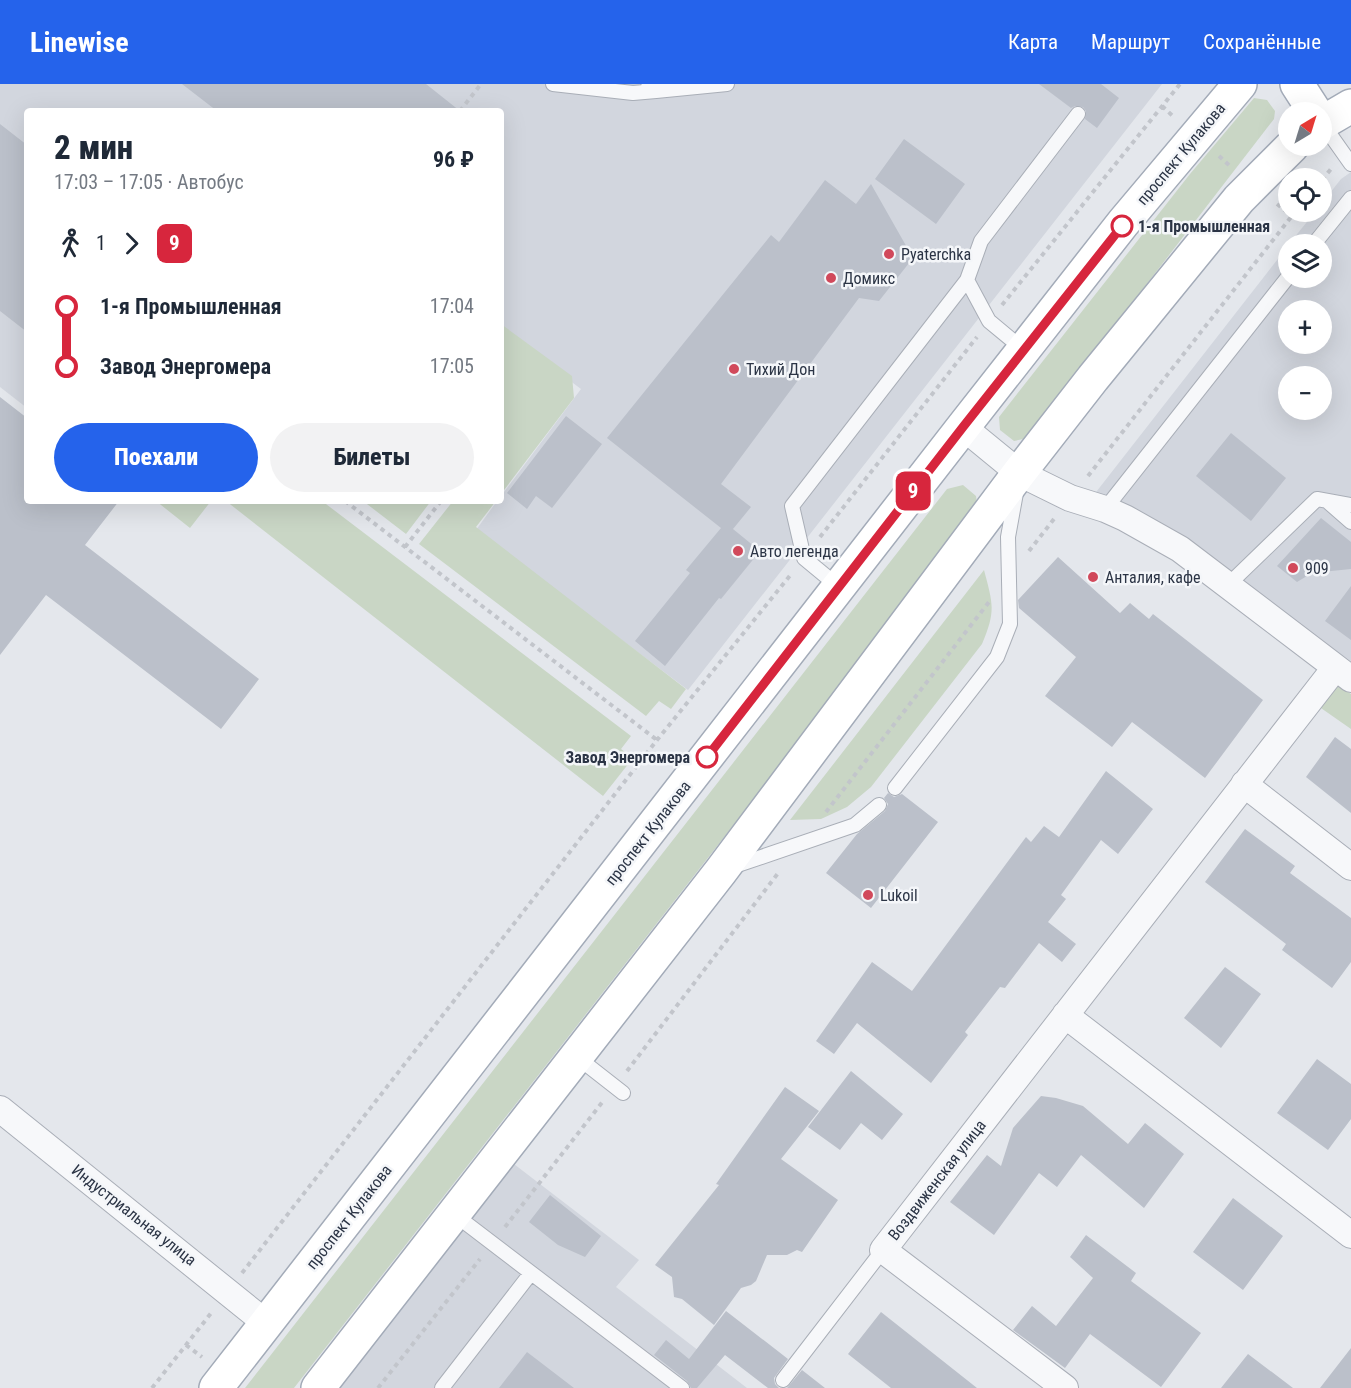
<!DOCTYPE html>
<html lang="ru">
<head>
<meta charset="utf-8">
<style>
  body { margin:0; font-family:"Roboto Condensed",sans-serif; background:#f2f2f3; color:#1f2937; height:100vh; display:flex; flex-direction:column; font-size:22px; white-space:nowrap }
  * { box-sizing:border-box; margin:0 }
  p { font-size:20px; color:#747a83 }
  .icon { flex:none; width:33px; height:33px; fill:none; stroke:currentColor; stroke-width:2; stroke-linecap:round; stroke-linejoin:round }
  .map { position:relative; flex:1; overflow:hidden }
  .sheet { position:absolute; left:24px; top:24px; width:480px; height:396px; display:flex; flex-direction:column; background:#fff; border-radius:6px; box-shadow:0 6px 24px #0002 }
  .sheet>* { flex:none }
  .badge { padding:0 12px; border-radius:9px; font-size:21px; line-height:39px }
  .needle { width:39px; rotate:38deg }
  .fabs { position:absolute; left:1278px; top:18px; display:grid; gap:12px }
  .fabs a { display:grid; place-items:center; width:54px; height:54px; border-radius:50%; background:#fff; box-shadow:0 6px 24px #0002; font-size:30px }
  .map>.badge { position:absolute; translate:-50% -50%; box-shadow:0 0 0 3px #fff }
  .legs { display:flex; align-items:center; gap:9px; height:66px; padding:0 30px; font-size:20px }
  .legs p { margin-inline-start:auto }
  .summary { display:flex; align-items:center; justify-content:space-between; height:102px; padding:0 30px }
  h1 { font-size:33px; font-weight:800; line-height:45px }
  .button { display:flex; gap:12px; margin-top:auto; padding:12px 30px }
  .button a { flex:1; height:69px; border-radius:36px; background:#2563eb; color:#fff; font-size:24px; font-weight:800; line-height:69px; text-align:center }
  .button a+a { background:#f2f2f3; color:#1f2937 }
  ul { padding:0 30px; list-style:none }
  li { display:flex; align-items:center; gap:21px; height:60px; font-size:22px }
  li i { display:grid; place-items:center; width:9px; height:100%; margin:0 8px; background:currentColor }
  li i::after { content:''; width:15px; height:15px; margin:-8px; border:4px solid; border-radius:50%; background:#fff }
  li p { margin-inline-start:auto }
  li:first-child i { background:linear-gradient(#0000 50%,currentColor 0) }
  li:last-child i { background:linear-gradient(currentColor 50%,#0000 0) }
  header { display:flex; align-items:center; gap:36px; box-sizing:border-box; height:84px; padding:0 30px; background:#2563eb; color:#fff }
  header strong { font-size:28px }
  nav { display:flex; gap:33px; margin-inline-start:auto; font-size:21px }
  .map>svg:first-child { display:block }
  .built { fill:#d2d6de; fill-rule:evenodd }
  .green { fill:#c9d6c5 }
  .building { fill:#bbc0ca }
  .lines { fill:none; stroke-linecap:round; stroke-linejoin:round }
  .lane-casing { stroke:#a9aeb7; stroke-width:16 }
  .street-casing { stroke:#a9aeb7; stroke-width:28 }
  .primary-casing { stroke:#a3abb8; stroke-width:36 }
  .path { stroke:#c2c5cb; stroke-width:4; stroke-dasharray:4.5 4.5; stroke-linecap:butt }
  .lane { stroke:#f7f8fa; stroke-width:14 }
  .street { stroke:#f7f8fa; stroke-width:26 }
  .primary { stroke:#fff; stroke-width:33 }
  .line-1-casing { stroke:#fff; stroke-width:14 }
  .line-1 { stroke:#d7263d; stroke-width:9 }
  .stop-1-dot { fill:#fff; stroke:#d7263d; stroke-width:3 }
  .poi-dot { fill:#d1495b; stroke:#f4f6f9; stroke-width:2 }
  .labels { text-anchor:middle; dominant-baseline:central; stroke-width:5; stroke-linejoin:round; paint-order:stroke }
  .street-label { font-size:16px; fill:#2b3445; stroke:#f4f6f9 }
  .stop-label { font-size:16px; font-weight:bold; fill:#2b3445; stroke:#f4f6f9; text-anchor:start }
  .poi-label { font-size:16px; fill:#2b3445; stroke:#f4f6f9; text-anchor:start }
</style>
</head>
<body>
<header>
<strong>Linewise</strong>
<nav><a>Карта</a><a>Маршрут</a><a>Сохранённые</a></nav>
</header>
<div class="map">
<svg width="1351" height="1304" viewBox="0 0 1351 1304">
  <rect width="100%" height="100%" fill="#e4e7ec"/>
  <path class="built" d="M 0,0 L 1162,0 L 688,606 L 476,446 L 497,417 L 501,417 L 501,412 L 581,305 L 501,245 L 501,27 L 27,27 L 27,324 L 0,303 Z
    M 1351,88 L 1351,577 L 1184,464 L 1093,412 L 1288,162 L 1288,194 L 1322,194 L 1322,160 L 1289,160 L 1315,128 L 1322,128 L 1322,119 L 1341,95 ZM 1288,226 L 1322,226 L 1322,260 L 1288,260 ZM 1288,292 L 1322,292 L 1322,326 L 1288,326 Z
    M 510,1077 L 639,1176 L 616,1203 L 747,1304 L 335,1304 Z"/>
  <path class="green" d="M 1254,14 L 1267,16 L 1275,27 L 1274,35 L 1028,354 L 1014,357 L 1000,346 L 999,333 L 1190,90 Z
    M 501,240 L 572,292 L 574,314 L 501,410 Z
    M 963,401 L 976,412 L 978,428 L 294,1304 L 245,1304 L 947,405 Z
    M 156,417 L 211,417 L 190,444 Z
    M 226,417 L 322,417 L 631,652 L 621,665 L 633,674 L 603,712 Z
    M 363,417 L 431,417 L 406,450 Z
    M 453,417 L 496,417 L 476,443 L 686,605 L 671,625 L 659,617 L 646,632 L 419,460 Z
    M 984,486 C 993,520 996,527 982,560 L 871,703 L 847,723 L 821,735 L 790,736 Z
    M 1336,600 L 1351,610 L 1351,645 L 1318,622 Z"/>
  <path class="building" d="M 182,0 L 426,0 L 460,27 L 217,27 Z
    M 1039,0 L 1101,0 L 1119,14 L 1097,44 L 1085,35 L 1086,27 L 1083,23 L 1075,22 L 1071,24 Z
    M 0,40 L 27,61 L 27,248 L 0,227 Z
    M 904,55 L 965,100 L 936,140 L 875,95 Z
    M 825,96 L 856,120 L 871,100 L 913,174 L 879,217 L 859,214 L 721,400 L 751,423 L 733,445 L 760,467 L 721,515 L 719,514 L 665,582 L 635,557 L 690,489 L 686,486 L 721,444 L 607,354 L 771,151 L 779,158 Z
    M 0,313 L 27,334 L 27,417 L 119,417 L 85,461 L 259,595 L 221,645 L 46,511 L 0,571 Z
    M 566,332 L 602,360 L 552,424 L 536,412 L 527,425 L 507,409 Z
    M 1231,349 L 1286,394 L 1251,437 L 1196,392 Z
    M 1321,434 L 1351,458 L 1351,485 L 1312,489 L 1297,498 L 1277,482 Z
    M 1058,473 L 1120,529 L 1130,519 L 1149,535 L 1153,530 L 1263,616 L 1205,694 L 1132,638 L 1112,663 L 1045,612 L 1076,573 L 1019,524 L 1018,516 Z
    M 1351,502 L 1351,556 L 1325,537 Z
    M 1335,653 L 1351,665 L 1351,729 L 1306,693 Z
    M 1106,687 L 1153,725 L 1118,770 L 1101,756 L 1061,811 L 1066,815 L 1048,838 L 1076,860 L 1062,878 L 1039,859 L 1005,904 L 1000,903 L 965,948 L 968,951 L 931,999 L 857,939 L 834,970 L 816,957 L 872,878 L 912,907 L 1026,753 L 1031,758 L 1044,742 L 1059,753 Z
    M 888,709 L 894,713 L 902,710 L 938,738 L 871,824 L 826,789 L 857,750 L 885,727 L 888,720 L 884,714 Z
    M 1245,745 L 1295,782 L 1290,789 L 1351,834 L 1351,878 L 1332,904 L 1282,866 L 1286,860 L 1205,798 Z
    M 1225,883 L 1261,910 L 1221,964 L 1184,934 Z
    M 1317,975 L 1351,1000 L 1351,1035 L 1328,1066 L 1277,1029 Z
    M 851,987 L 903,1030 L 882,1056 L 861,1039 L 840,1066 L 808,1043 Z
    M 785,1003 L 819,1027 L 781,1075 L 838,1116 L 802,1168 L 797,1166 L 787,1171 L 767,1171 L 756,1197 L 751,1201 L 741,1204 L 714,1241 L 682,1215 L 674,1213 L 672,1193 L 655,1181 L 719,1101 L 716,1100 Z
    M 1041,1012 L 1056,1014 L 1083,1022 L 1128,1060 L 1145,1039 L 1184,1070 L 1144,1124 L 1081,1071 L 1057,1103 L 1039,1089 L 994,1151 L 950,1118 L 987,1071 L 1001,1082 L 1013,1044 Z
    M 550,1111 L 601,1152 L 585,1173 L 558,1161 L 529,1138 Z
    M 1233,1114 L 1283,1152 L 1243,1206 L 1193,1168 Z
    M 1086,1151 L 1136,1189 L 1131,1197 L 1201,1249 L 1161,1303 L 1090,1250 L 1065,1284 L 1013,1246 L 1032,1222 L 1056,1242 L 1093,1194 L 1070,1173 Z
    M 726,1227 L 788,1275 L 774,1294 L 775,1300 L 779,1304 L 768,1304 L 725,1271 L 697,1304 L 691,1304 L 687,1297 L 654,1271 L 666,1256 L 689,1275 Z
    M 881,1228 L 977,1304 L 891,1304 L 848,1270 Z
    M 1351,1264 L 1351,1304 L 1320,1304 Z
    M 527,1268 L 574,1304 L 499,1304 Z
    M 1248,1270 L 1293,1304 L 1221,1304 Z
    M 802,1286 L 825,1304 L 787,1304 Z"/>
  <g class="lines">
    <defs>
      <path id="lane" d="M 553,0 L 633,9 L 656,7
        M 648,3 L 656,7 L 727,0
        M 1322,39 L 1351,80
        M 1314,160 L 1351,114
        M 1024,266 L 989,237 L 967,196 L 981,157 L 1078,30
        M 1327,417 L 1351,438
        M 1105,425 L 1288,193
        M 1228,501 L 1317,415 L 1351,421
        M 839,503 L 804,474 L 792,422 L 967,196
        M 895,704 L 997,573 L 1010,540 L 1008,453 L 1016,409
        M 732,783 L 855,741 L 879,721
        M 577,973 L 623,1009
        M 454,1130 L 682,1304
        M 783,1296 L 883,1166
        M 442,1304 L 531,1189"/>
      <path id="street" d="M 963,343 L 1019,389 L 1070,414 L 1105,425 L 1125,434 L 1180,465 L 1351,595
        M 1244,700 L 1351,783
        M 1065,931 L 1351,1151
        M 0,1025 L 266,1239
        M 1065,1304 L 883,1166 L 1335,584"/>
      <path id="primary" d="M 1297,0 L 1315,28
        M 1322,39 L 1351,22
        M 216,1304 L 963,343 L 1123,139 L 1240,0
        M 318,1304 L 721,787 L 1019,389 L 1093,294 L 1239,115 L 1292,62"/>
    </defs>
    <use href="#lane" class="lane-casing"/>
    <use href="#street" class="street-casing"/>
    <use href="#primary" class="primary-casing"/>
    <path class="path" d="M 1162,22 L 1175,34
      M 460,27 L 481,0
      M 1219,72 L 1231,83
      M 1322,96 L 1331,85
      M 1277,120 L 1292,132
      M 1002,221 L 1180,0
      M 1088,392 L 1295,128
      M 345,417 L 657,656
      M 820,453 L 977,253
      M 405,463 L 441,417
      M 1029,467 L 1054,435
      M 826,728 L 989,518
      M 627,987 L 779,788
      M 505,1143 L 604,1016
      M 242,1189 L 657,656 L 792,489
      M 186,1261 L 202,1273
      M 152,1304 L 212,1228
      M 378,1304 L 480,1175"/>
    <use href="#lane" class="lane"/>
    <use href="#street" class="street"/>
    <use href="#primary" class="primary"/>
  </g>
  <g class="lines">
    <defs>
      <path id="line-1" d="M 707,673 L 963,343 L 1122,142"/>
    </defs>
    <use href="#line-1" class="line-1-casing"/>
    <use href="#line-1" class="line-1"/>
  </g>
  <g class="stop-1-dot">
    <circle cx="1122" cy="142" r="10"/>
    <circle cx="707" cy="673" r="10"/>
  </g>
  <g class="poi-dot">
    <circle cx="889" cy="170" r="6"/>
    <circle cx="831" cy="194" r="6"/>
    <circle cx="734" cy="285" r="6"/>
    <circle cx="738" cy="467" r="6"/>
    <circle cx="1293" cy="484" r="6"/>
    <circle cx="1093" cy="493" r="6"/>
    <circle cx="868" cy="811" r="6"/>
  </g>
  <g class="labels">
    <g class="street-label">
      <text transform="translate(1181 70) rotate(-50)">проспект Кулакова</text>
      <text transform="translate(648 749) rotate(-52)">проспект Кулакова</text>
      <text transform="translate(937 1096) rotate(-52)">Воздвиженская улица</text>
      <text transform="translate(134 1131) rotate(38)">Индустриальная улица</text>
      <text transform="translate(349 1133) rotate(-52)">проспект Кулакова</text>
    </g>
    <g class="stop-label">
      <text x="1138" y="142">1-я Промышленная</text>
      <text x="690" y="673" text-anchor="end">Завод Энергомера</text>
    </g>
    <g class="poi-label">
      <text x="901" y="170">Pyaterchka</text>
      <text x="843" y="194">Домикс</text>
      <text x="746" y="285">Тихий Дон</text>
      <text x="750" y="467">Авто легенда</text>
      <text x="1305" y="484">909</text>
      <text x="1105" y="493">Анталия, кафе</text>
      <text x="880" y="811">Lukoil</text>
    </g>
  </g>
</svg>
<div class="fabs">
<a><svg class="needle" viewBox="-14 -14 28 28"><path d="M0-13l5 13h-10z" fill="#e53935"/><path d="M0 13l5-13h-10z" fill="#747a83"/></svg></a>
<a><svg class="icon" aria-label="locate" viewBox="0 0 24 24"><circle cx="12" cy="12" r="6"/><path d="M12 2v4M12 18v4M2 12h4M18 12h4"/></svg></a>
<a><svg class="icon" aria-label="layers" viewBox="0 0 24 24"><path d="M12 4l9 5-9 5-9-5zM3 14l9 5 9-5"/></svg></a>
<a>+</a>
<a>−</a>
</div>
<b class="badge" style="left:913px;top:407px;background:#d7263d;color:#fff">9</b>
<section class="sheet">
<div class="summary"><div><h1>2 мин</h1><p>17:03 – 17:05 · Автобус</p></div><b>96 ₽</b></div>
<div class="legs"><svg class="icon" aria-label="walk" viewBox="0 0 24 24"><circle cx="13" cy="4" r="2"/><path d="M13 8l-2 6 4 7M11 14l-3 7M7 12l3-4h3l4 4"/></svg>1<svg class="icon" aria-label="forward" viewBox="0 0 24 24"><path d="M9 5l7 7-7 7"/></svg><b class="badge" style="background:#d7263d;color:#fff">9</b></div>
<ul>
<li><i style="color:#d7263d"></i><b>1-я Промышленная</b><p>17:04</p></li>
<li><i style="color:#d7263d"></i><b>Завод Энергомера</b><p>17:05</p></li>
</ul>
<div class="button"><a>Поехали</a><a>Билеты</a></div>
</section>
</div>
</body>
</html>
